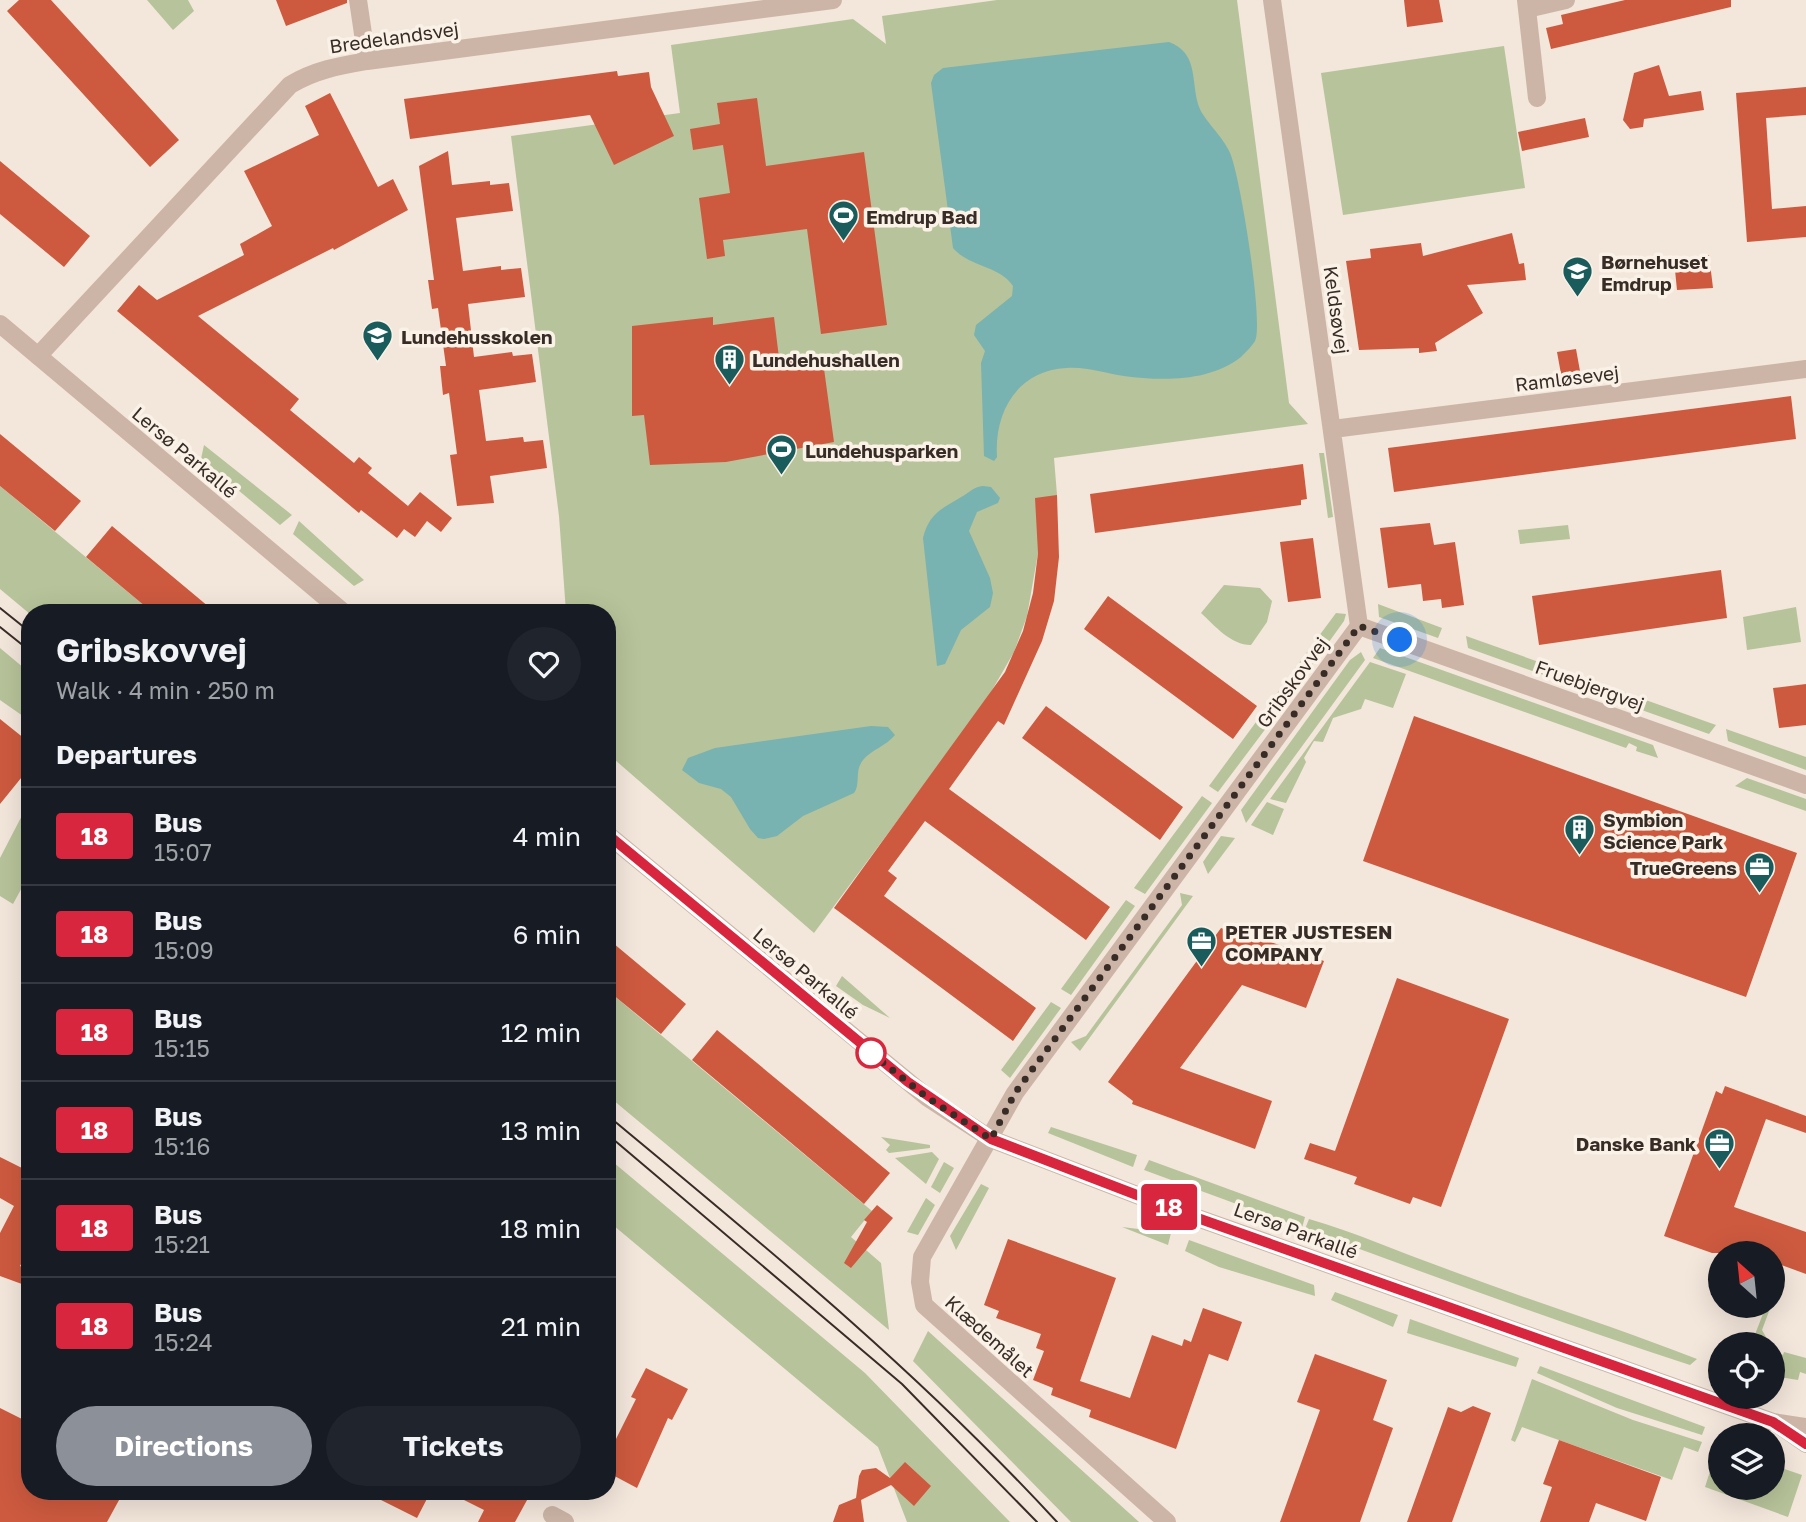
<!DOCTYPE html>
<html lang="en">
<head>
<meta charset="utf-8">
<style>
  body { margin:0; font-family:"Golos Text",sans-serif; background:#20242c; color:#f1f3f6; height:100vh; display:flex; flex-direction:column; font-size:26px; white-space:nowrap }
  * { box-sizing:border-box; margin:0 }
  p { font-size:23px; color:#9ea1a6 }
  .icon { flex:none; width:38px; height:38px; fill:none; stroke:currentColor; stroke-width:2; stroke-linecap:round; stroke-linejoin:round }
  .map { position:relative; flex:1; overflow:hidden }
  .side { position:absolute; left:21px; top:604px; width:595px; height:896px; display:flex; flex-direction:column; background:#171b24; border-radius:28px; box-shadow:0 7px 28px #0002 }
  .side>* { flex:none }
  .badge { padding:0 14px; border-radius:5px; font-size:24px; line-height:46px }
  .needle { width:46px; rotate:333deg }
  .buttons { position:absolute; left:1708px; top:1241px; display:grid; gap:14px }
  .buttons a { display:grid; place-items:center; width:77px; height:77px; border-radius:50%; background:#171b24; box-shadow:0 7px 28px #0002; font-size:35px }
  .you { position:absolute; width:35px; height:35px; margin:-18px; border:5px solid #fff; border-radius:50%; background:#1a73e8; box-shadow:0 0 0 10px #1a73e833 }
  .map>.badge { position:absolute; translate:-50% -50%; box-shadow:0 0 0 4px #fff }
  h2 { padding:0 35px; font-size:26px; line-height:63px }
  .round { display:grid; place-items:center; flex:none; width:74px; height:74px; border-radius:37px; background:#20242c }
  .head { display:flex; align-items:center; justify-content:space-between; height:119px; padding:0 35px }
  h1 { font-size:33px; font-weight:700; line-height:52px }
  .button { display:flex; gap:14px; margin-top:auto; padding:14px 35px }
  .button a { flex:1; height:80px; border-radius:42px; background:#8c9099; color:#fff; font-size:28px; font-weight:700; line-height:80px; text-align:center }
  .button a+a { background:#20242c; color:#f1f3f6 }
  ul { padding:0; list-style:none }
  li { display:flex; align-items:center; gap:21px; height:98px; padding:0 35px; border-top:2px solid #363941 }
  li div { flex:1 }
  li b { display:block; font-size:26px }
  li em { font-style:normal }
  li .badge { min-width:77px; font-weight:700; text-align:center }
  .map>svg:first-child { display:block }
  .green { fill:#b7c39a }
  .water { fill:#78b2b1 }
  .building { fill:#cd5a3f }
  .lines { fill:none; stroke-linecap:round; stroke-linejoin:round }
  .minor { stroke:#ccb5a6; stroke-width:18 }
  .tertiary { stroke:#ccb5a6; stroke-width:18 }
  .tram { stroke:#382c27; stroke-width:2 }
  .line-casing { stroke:#fff; stroke-width:16 }
  .line { stroke:#d7263d; stroke-width:10 }
  .walk { stroke:#382c27; stroke-width:7; stroke-dasharray:0 12.6 }
  .stop-dot { fill:#fff; stroke:#d7263d; stroke-width:3.5 }
  .labels { text-anchor:middle; dominant-baseline:central; stroke-width:7; stroke-linejoin:round; paint-order:stroke }
  .street-label { font-size:19px; fill:#382c27; stroke:#faf1e7 }
  .poi-label { font-size:19px; font-weight:bold; fill:#382c27; stroke:#faf1e7; text-anchor:start }
</style>
</head>
<body>
<div class="map">
<svg width="1806" height="1522" viewBox="0 0 1806 1522">
  <rect width="100%" height="100%" fill="#f3e6db"/>
  <path class="green" d="M 147,0 L 188,0 L 194,11 L 173,30 Z
    M 997,0 L 1237,0 L 1289,403 L 1308,424 L 1054,458 L 1057,495 L 1038,553 L 1027,616 L 1014,652 L 984,704 L 814,933 L 607,753 L 607,612 L 566,612 L 559,516 L 511,136 L 680,113 L 671,45 L 853,19 L 886,44 L 882,16 Z
    M 1504,46 L 1525,188 L 1343,215 L 1321,73 Z
    M 204,445 L 292,515 L 280,525 L 201,459 Z
    M 1319,453 L 1324,453 L 1333,517 L 1328,518 Z
    M 0,486 L 152,612 L 30,614 L 0,589 Z
    M 299,521 L 364,580 L 354,586 L 293,534 Z
    M 1568,525 L 1570,539 L 1520,544 L 1518,530 Z
    M 1224,585 L 1260,588 L 1272,601 L 1267,622 L 1251,645 C 1231,645 1215,626 1201,613 Z
    M 1378,604 L 1442,628 L 1438,638 L 1379,617 Z
    M 1796,607 L 1801,642 L 1747,650 L 1743,617 Z
    M 1336,613 L 1346,614 L 1344,621 L 1303,678 L 1293,671 Z
    M 1466,636 L 1716,725 L 1709,734 L 1468,648 Z
    M 0,648 L 30,673 L 30,721 L 0,700 Z
    M 1380,648 L 1653,745 L 1658,758 L 1636,751 L 1637,747 L 1629,743 L 1626,748 L 1373,658 Z
    M 1361,652 L 1365,660 L 1246,823 L 1241,810 L 1350,660 Z
    M 1370,662 L 1406,674 L 1393,708 L 1365,699 L 1361,709 L 1333,718 L 1323,742 L 1314,741 L 1304,758 L 1306,762 L 1286,803 L 1270,799 Z
    M 1284,684 L 1294,691 L 1218,792 L 1209,786 Z
    M 1726,729 L 1806,757 L 1806,770 L 1728,741 Z
    M 1747,778 L 1806,799 L 1806,811 L 1735,786 Z
    M 1202,796 L 1212,803 L 1145,894 L 1134,888 Z
    M 30,800 L 30,873 L 13,904 L 0,896 L 0,858 Z
    M 1267,802 L 1284,809 L 1273,835 L 1251,825 Z
    M 1221,836 L 1235,838 L 1208,874 L 1203,862 Z
    M 1180,893 L 1193,896 L 1080,1051 L 1071,1042 L 1086,1036 L 1182,905 Z
    M 1126,900 L 1135,906 L 1071,995 L 1061,989 Z
    M 842,976 L 890,1018 L 863,1005 L 836,986 Z
    M 607,990 L 872,1211 L 851,1237 L 881,1263 L 889,1330 L 607,1095 Z
    M 1051,1002 L 1061,1008 L 1010,1078 L 1001,1070 Z
    M 1051,1127 L 1137,1155 L 1133,1167 L 1048,1133 Z
    M 881,1137 L 930,1145 L 930,1148 L 889,1153 L 886,1150 L 890,1145 Z
    M 932,1152 L 939,1159 L 926,1184 L 895,1158 Z
    M 607,1157 L 865,1373 L 1010,1522 L 907,1522 L 878,1447 L 607,1220 Z
    M 1149,1160 L 1305,1217 L 1302,1228 L 1144,1170 Z
    M 944,1162 L 954,1168 L 940,1193 L 931,1187 Z
    M 981,1184 L 989,1188 L 956,1250 L 950,1236 Z
    M 926,1198 L 935,1205 L 918,1235 L 907,1232 Z
    M 1309,1219 C 1355,1232 1399,1252 1444,1268 C 1528,1300 1613,1326 1697,1359 L 1690,1365 C 1560,1323 1433,1276 1305,1229 Z
    M 1122,1227 L 1171,1233 L 1168,1245 Z
    M 1189,1240 L 1314,1285 L 1315,1296 L 1219,1267 L 1185,1251 Z
    M 1335,1292 L 1398,1315 L 1393,1327 L 1331,1300 Z
    M 1766,1306 L 1771,1306 L 1762,1330 L 1770,1344 L 1734,1344 L 1739,1333 L 1754,1337 Z
    M 1410,1319 L 1519,1358 L 1516,1367 L 1407,1333 Z
    M 928,1331 L 1139,1522 L 1071,1522 L 913,1361 Z
    M 1773,1348 L 1783,1355 L 1784,1352 L 1806,1358 L 1806,1374 L 1800,1372 L 1798,1380 L 1773,1376 Z
    M 1540,1366 L 1705,1427 L 1702,1435 L 1617,1408 L 1537,1373 Z
    M 1532,1379 L 1633,1420 L 1702,1442 L 1698,1452 L 1684,1447 L 1672,1480 L 1522,1427 L 1515,1442 L 1511,1440 Z
    M 1718,1446 L 1720,1488 L 1773,1488 L 1773,1465 L 1802,1475 L 1788,1517 L 1705,1487 Z"/>
  <path class="water" d="M 1169,42 C 1198,53 1191,79 1198,104 C 1202,119 1223,136 1230,153 C 1240,175 1264,323 1255,341 C 1252,346 1245,353 1241,357 C 1209,382 1162,381 1124,376 C 1105,373 1085,366 1066,368 C 1017,371 994,412 997,457 L 994,461 L 984,456 L 981,363 L 985,351 L 974,335 L 976,325 L 1012,296 L 1013,286 C 999,265 969,267 953,248 L 931,83 L 934,75 L 943,68 Z
    M 983,486 L 991,487 L 1000,498 L 998,503 L 977,512 L 969,531 L 990,578 L 993,593 L 990,607 L 961,630 L 945,664 L 937,666 L 923,538 C 929,513 943,508 963,496 C 971,491 974,487 983,486 Z
    M 871,726 L 888,727 L 895,735 C 886,746 871,750 863,760 C 854,771 861,784 854,793 L 803,816 L 777,836 L 764,839 L 758,838 L 750,829 L 731,797 L 721,789 L 699,783 L 682,770 L 688,758 L 715,748 Z"/>
  <path class="building" d="M 19,0 L 51,0 L 179,140 L 150,167 L 7,11 Z
    M 276,0 L 347,0 L 347,3 L 286,26 Z
    M 1404,0 L 1439,0 L 1443,22 L 1407,27 Z
    M 1625,0 L 1731,0 L 1731,7 L 1551,49 L 1546,28 L 1563,24 L 1561,15 Z
    M 1659,65 L 1669,96 L 1701,91 L 1704,110 L 1644,119 L 1643,127 L 1630,129 L 1623,120 L 1634,73 Z
    M 617,71 L 618,76 L 649,72 L 651,87 L 674,136 L 614,165 L 590,115 L 410,139 L 404,99 Z
    M 1806,87 L 1806,115 L 1766,118 L 1772,209 L 1806,206 L 1806,237 L 1747,242 L 1736,93 Z
    M 330,93 L 378,187 L 393,179 L 408,210 L 334,250 L 333,248 L 198,316 L 299,399 L 290,410 L 354,463 L 359,457 L 372,468 L 368,473 L 408,506 L 420,492 L 452,518 L 441,532 L 427,521 L 415,537 L 404,529 L 397,538 L 361,510 L 359,513 L 117,311 L 139,285 L 157,300 L 244,255 L 240,244 L 272,226 L 244,171 L 319,135 L 305,106 Z
    M 757,98 L 766,166 L 864,152 L 887,325 L 821,334 L 807,229 L 723,240 L 725,256 L 707,259 L 699,198 L 730,193 L 723,145 L 693,150 L 690,129 L 720,124 L 717,103 Z
    M 1585,118 L 1589,137 L 1522,151 L 1518,132 Z
    M 448,151 L 452,185 L 490,181 L 490,185 L 509,183 L 513,211 L 456,218 L 463,271 L 501,266 L 501,270 L 521,268 L 525,297 L 468,304 L 474,357 L 512,352 L 513,356 L 532,354 L 536,382 L 479,390 L 486,441 L 523,437 L 524,442 L 543,440 L 547,468 L 490,476 L 494,503 L 457,506 L 450,455 L 457,454 L 449,393 L 443,395 L 440,366 L 446,366 L 438,308 L 432,309 L 428,280 L 434,280 L 419,166 Z
    M 0,161 L 90,236 L 64,267 L 0,214 Z
    M 1512,233 L 1519,264 L 1524,263 L 1526,280 L 1467,285 L 1483,313 L 1435,343 L 1437,351 L 1419,353 L 1419,348 L 1359,350 L 1346,261 L 1371,258 L 1370,249 L 1421,243 L 1423,256 Z
    M 1709,255 L 1713,288 L 1677,290 L 1674,260 Z
    M 713,317 L 713,325 L 774,317 L 779,358 L 822,354 L 834,442 L 726,462 L 650,465 L 644,415 L 632,416 L 632,326 Z
    M 1576,349 L 1582,382 L 1563,385 L 1557,352 Z
    M 1791,396 L 1796,439 L 1394,492 L 1388,448 Z
    M 0,434 L 81,501 L 55,531 L 0,486 Z
    M 1303,464 L 1307,499 L 1301,500 L 1301,505 L 1095,533 L 1090,494 Z
    M 1057,495 L 1059,557 L 1054,601 L 1042,641 L 1004,725 L 998,721 L 949,789 L 1110,907 L 1086,940 L 925,821 L 888,871 L 897,878 L 884,896 L 1036,1008 L 1013,1041 L 834,908 L 1005,672 L 1023,631 L 1033,593 L 1038,553 L 1035,498 Z
    M 1430,523 L 1434,545 L 1455,542 L 1464,605 L 1442,608 L 1441,599 L 1423,601 L 1421,584 L 1388,588 L 1380,528 Z
    M 112,526 L 215,612 L 152,612 L 86,557 Z
    M 1313,538 L 1321,598 L 1288,602 L 1280,542 Z
    M 1721,570 L 1727,618 L 1539,645 L 1532,596 Z
    M 1108,596 L 1257,706 L 1233,739 L 1084,629 Z
    M 1806,684 L 1806,725 L 1779,728 L 1773,688 Z
    M 1046,706 L 1183,807 L 1160,840 L 1022,738 Z
    M 1414,716 L 1797,853 L 1746,997 L 1363,861 Z
    M 0,719 L 30,743 L 30,767 L 0,804 Z
    M 1221,928 L 1252,939 L 1254,936 L 1324,961 L 1306,1008 L 1242,985 L 1180,1068 L 1272,1101 L 1255,1149 L 1132,1104 L 1133,1101 L 1108,1082 Z
    M 607,938 L 686,1004 L 661,1034 L 607,990 Z
    M 1397,978 L 1509,1019 L 1441,1207 L 1413,1197 L 1410,1204 L 1354,1184 L 1357,1177 L 1304,1159 L 1310,1143 L 1335,1151 Z
    M 717,1030 L 890,1173 L 864,1204 L 692,1060 Z
    M 1725,1086 L 1806,1116 L 1806,1133 L 1766,1119 L 1734,1207 L 1806,1232 L 1806,1274 L 1773,1262 L 1773,1253 L 1712,1253 L 1664,1236 L 1716,1091 L 1722,1094 Z
    M 0,1157 L 30,1172 L 30,1248 L 20,1266 L 30,1271 L 30,1287 L 0,1276 L 0,1233 L 14,1206 L 0,1198 Z
    M 877,1205 L 893,1218 L 851,1268 L 844,1263 L 867,1222 L 864,1220 Z
    M 1008,1239 L 1116,1278 L 1080,1381 L 1130,1398 L 1152,1335 L 1182,1346 L 1184,1339 L 1191,1342 L 1203,1308 L 1242,1322 L 1228,1361 L 1209,1354 L 1176,1449 L 1089,1417 L 1091,1410 L 1051,1395 L 1053,1388 L 1033,1380 L 1044,1351 L 1036,1348 L 1041,1334 L 996,1318 L 999,1311 L 984,1305 Z
    M 1315,1354 L 1387,1380 L 1373,1420 L 1393,1428 L 1360,1522 L 1280,1522 L 1320,1410 L 1297,1402 Z
    M 646,1368 L 688,1389 L 672,1420 L 668,1418 L 637,1488 L 607,1472 L 607,1437 L 615,1441 L 636,1399 L 631,1397 Z
    M 1473,1406 L 1491,1413 L 1452,1522 L 1407,1522 L 1448,1407 L 1461,1412 Z
    M 0,1408 L 30,1423 L 30,1491 L 124,1491 L 107,1522 L 0,1522 Z
    M 1559,1440 L 1661,1477 L 1646,1521 L 1596,1503 L 1589,1522 L 1540,1522 L 1552,1487 L 1543,1484 Z
    M 905,1462 L 931,1486 L 914,1506 L 891,1485 L 861,1500 L 864,1522 L 833,1522 L 839,1505 L 856,1498 L 859,1476 L 862,1470 L 876,1468 L 890,1478 Z
    M 363,1491 L 431,1491 L 417,1518 Z
    M 446,1491 L 532,1491 L 515,1522 L 478,1522 L 484,1510 Z"/>
  <g class="lines">
    <path class="minor" d="M 358,0 L 367,61
      M 1272,0 L 1359,626
      M 1526,0 L 1537,98
      M 1527,9 L 1566,0
      M 38,356 L 290,85 C 315,70 338,66 367,61 L 833,0
      M 1333,429 L 1806,369
      M 1359,626 L 1806,785
      M 552,1515 L 565,1522
      M 1167,1522 L 924,1305 L 920,1282 L 922,1257 L 1015,1093 L 1359,626"/>
    <path class="tertiary" d="M 0,324 L 343,612
      M 607,834 L 928,1098 L 991,1139 L 1189,1215 L 1773,1422 L 1806,1427
      M 1779,1425 L 1806,1444"/>
    <path class="tram" d="M 0,608 L 30,632
      M 0,627 L 30,651
      M 607,1115 C 765,1246 918,1371 1057,1522
      M 607,1134 L 902,1384 L 1037,1522"/>
  </g>
  <g class="lines">
    <defs>
      <path id="line" d="M 607,834 L 908,1082 L 991,1139 L 1189,1215 L 1773,1422 L 1806,1444"/>
    </defs>
    <use href="#line" class="line-casing"/>
    <use href="#line" class="line"/>
    <path class="walk" d="M 871,1053 L 867,1050 L 928,1098 L 991,1139 L 1015,1093 L 1359,626 L 1400,640"/>
  </g>
  <defs>
    <symbol id="stadium-pin" viewBox="-11 -11 22 30"><path d="M0 17L-7.5 6A9.5 9.5 0 1 1 7.5 6Z" fill="#1a5b5c" stroke="#faf1e7"/><path d="M0-5a6.5 5 0 1 0 0 10a6.5 5 0 1 0 0-10ZM-3.5-1.8h7v3.6h-7Z" fill="#fff"/></symbol>
    <symbol id="school-pin" viewBox="-11 -11 22 30"><path d="M0 17L-7.5 6A9.5 9.5 0 1 1 7.5 6Z" fill="#1a5b5c" stroke="#faf1e7"/><path d="M0-5L7-2L0 1L-7-2ZM-4 1L0 2.5L4 1V4Q0 6-4 4Z" fill="#fff"/></symbol>
    <symbol id="building-pin" viewBox="-11 -11 22 30"><path d="M0 17L-7.5 6A9.5 9.5 0 1 1 7.5 6Z" fill="#1a5b5c" stroke="#faf1e7"/><path d="M-4-6H4V6H1V3H-1V6H-4ZM-2.5-4.3h1.7v1.8h-1.7ZM.8-4.3h1.7v1.8H.8ZM-2.5-1h1.7V.8h-1.7ZM.8-1h1.7V.8H.8Z" fill="#fff"/></symbol>
    <symbol id="office-pin" viewBox="-11 -11 22 30"><path d="M0 17L-7.5 6A9.5 9.5 0 1 1 7.5 6Z" fill="#1a5b5c" stroke="#faf1e7"/><path d="M-6-3h4V-5.5h4V-3h4V5H-6ZM-1-4.5V-3h2v-1.5ZM-6 0V1H6V0Z" fill="#fff"/></symbol>
  </defs>
  <g fill-rule="evenodd">
    <use href="#stadium-pin" x="826" y="198" width="35" height="47"/>
    <use href="#school-pin" x="1560" y="254" width="35" height="47"/>
    <use href="#school-pin" x="360" y="318" width="35" height="47"/>
    <use href="#building-pin" x="712" y="342" width="35" height="47"/>
    <use href="#stadium-pin" x="764" y="432" width="35" height="47"/>
    <use href="#building-pin" x="1562" y="812" width="35" height="47"/>
    <use href="#office-pin" x="1742" y="850" width="35" height="47"/>
    <use href="#office-pin" x="1184" y="924" width="35" height="47"/>
    <use href="#office-pin" x="1702" y="1126" width="35" height="47"/>
  </g>
  <circle class="stop-dot" cx="871" cy="1053" r="14"/>
  <g class="labels">
    <g class="street-label">
      <text transform="translate(394 37) rotate(-8)">Bredelandsvej</text>
      <text transform="translate(1337 310) rotate(82)">Keldsøvej</text>
      <text transform="translate(1567 378) rotate(-7)">Ramløsevej</text>
      <text transform="translate(185 452) rotate(40)">Lersø Parkallé</text>
      <text transform="translate(1292 682) rotate(-54)">Gribskovvej</text>
      <text transform="translate(1590 685) rotate(20)">Fruebjergvej</text>
      <text transform="translate(806 973) rotate(40)">Lersø Parkallé</text>
      <text transform="translate(1296 1230) rotate(20)">Lersø Parkallé</text>
      <text transform="translate(990 1336) rotate(42)">Klædemålet</text>
    </g>
    <g class="poi-label">
      <text x="866" y="216">Emdrup Bad</text>
      <text x="1601" y="261">Børnehuset<tspan x="1601" dy="22">Emdrup</tspan></text>
      <text x="401" y="336">Lundehusskolen</text>
      <text x="752" y="359">Lundehushallen</text>
      <text x="805" y="450">Lundehusparken</text>
      <text x="1603" y="819">Symbion<tspan x="1603" dy="22">Science Park</tspan></text>
      <text x="1737" y="867" text-anchor="end">TrueGreens</text>
      <text x="1225" y="931">PETER JUSTESEN<tspan x="1225" dy="22">COMPANY</tspan></text>
      <text x="1696" y="1143" text-anchor="end">Danske Bank</text>
    </g>
  </g>
</svg>
<div class="buttons">
<a><svg class="needle" viewBox="-14 -14 28 28"><path d="M0-13l5 13h-10z" fill="#e53935"/><path d="M0 13l5-13h-10z" fill="#9ea1a6"/></svg></a>
<a><svg class="icon" aria-label="locate" viewBox="0 0 24 24"><circle cx="12" cy="12" r="6"/><path d="M12 2v4M12 18v4M2 12h4M18 12h4"/></svg></a>
<a><svg class="icon" aria-label="layers" viewBox="0 0 24 24"><path d="M12 4l9 5-9 5-9-5zM3 14l9 5 9-5"/></svg></a>
</div>
<div class="you" style="left:1400px;top:640px"></div>
<b class="badge" style="left:1169px;top:1207px;background:#d7263d;color:#fff">18</b>
<section class="side">
<div class="head"><div><h1>Gribskovvej</h1><p>Walk · 4 min · 250 m</p></div><a class="round"><svg class="icon" aria-label="heart" viewBox="0 0 24 24"><path d="M12 20l-8-8c-3-5 5-10 8-4 3-6 11-1 8 4z"/></svg></a></div>
<h2>Departures</h2>
<ul>
<li><span class="badge" style="background:#d7263d;color:#fff">18</span><div><b>Bus</b><p>15:07</p></div><em>4 min</em></li>
<li><span class="badge" style="background:#d7263d;color:#fff">18</span><div><b>Bus</b><p>15:09</p></div><em>6 min</em></li>
<li><span class="badge" style="background:#d7263d;color:#fff">18</span><div><b>Bus</b><p>15:15</p></div><em>12 min</em></li>
<li><span class="badge" style="background:#d7263d;color:#fff">18</span><div><b>Bus</b><p>15:16</p></div><em>13 min</em></li>
<li><span class="badge" style="background:#d7263d;color:#fff">18</span><div><b>Bus</b><p>15:21</p></div><em>18 min</em></li>
<li><span class="badge" style="background:#d7263d;color:#fff">18</span><div><b>Bus</b><p>15:24</p></div><em>21 min</em></li>
</ul>
<div class="button"><a>Directions</a><a>Tickets</a></div>
</section>
</div>
</body>
</html>
